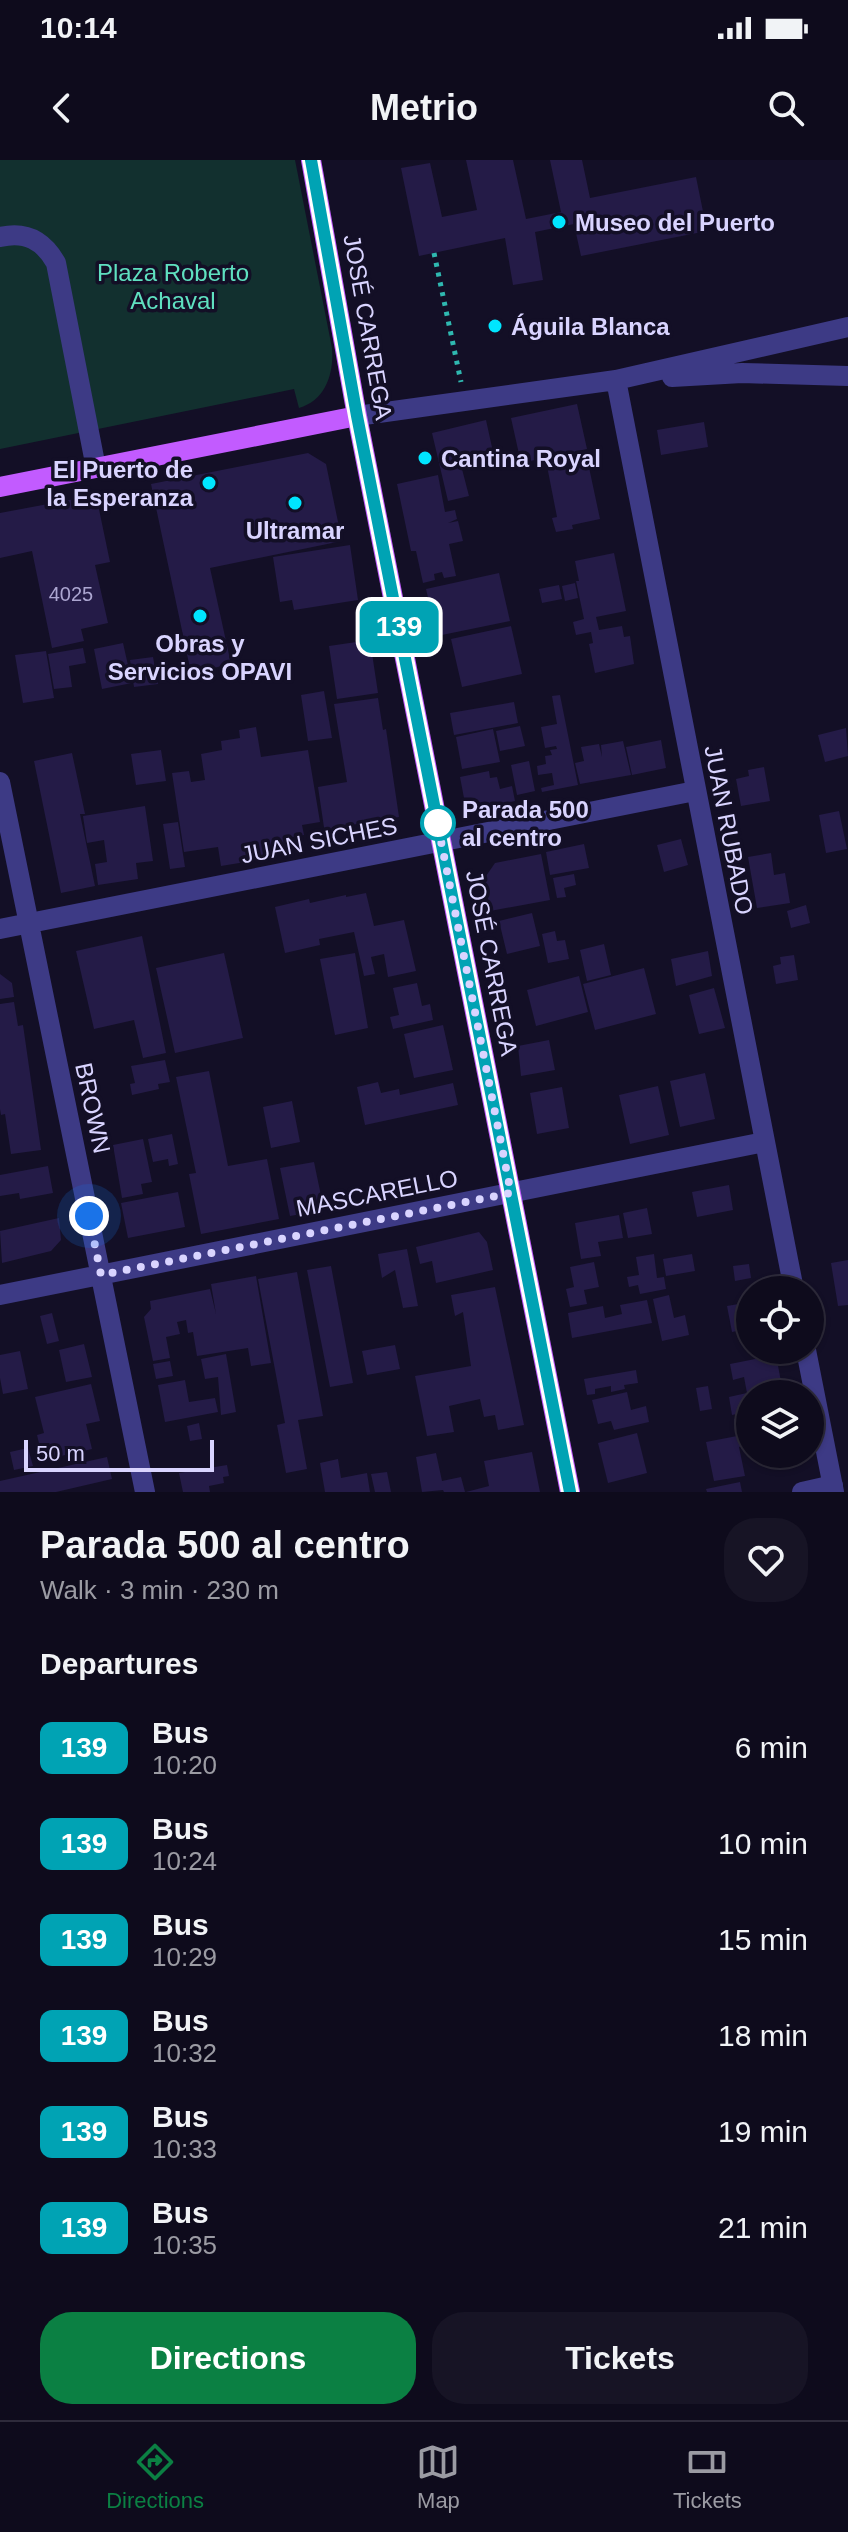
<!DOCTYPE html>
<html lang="en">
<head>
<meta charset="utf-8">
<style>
  body { margin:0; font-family:Arial,sans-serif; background:#171425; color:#f1f3f6; height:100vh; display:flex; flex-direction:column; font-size:30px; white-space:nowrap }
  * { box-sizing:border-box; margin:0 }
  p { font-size:26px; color:#9b9ba3 }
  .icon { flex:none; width:44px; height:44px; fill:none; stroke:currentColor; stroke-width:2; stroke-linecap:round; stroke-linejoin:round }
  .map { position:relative; height:1332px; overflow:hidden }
  .drawer { display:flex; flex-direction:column; background:#0e0b1c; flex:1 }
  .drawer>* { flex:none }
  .badge { padding:0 16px; border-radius:12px; font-size:28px; line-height:52px }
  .fabs { position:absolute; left:736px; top:1116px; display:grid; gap:16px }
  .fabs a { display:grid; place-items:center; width:88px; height:88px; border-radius:50%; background:#0e0b1c; box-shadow:0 2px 6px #0004,0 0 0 2px #2e2b3b; font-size:40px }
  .scale { position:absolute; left:24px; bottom:20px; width:190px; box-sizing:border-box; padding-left:8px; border:4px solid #d9d4ff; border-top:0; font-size:22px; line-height:28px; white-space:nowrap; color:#d9d4ff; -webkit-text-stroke:6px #130f26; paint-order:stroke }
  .you { position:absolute; width:40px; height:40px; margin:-20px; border:6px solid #fff; border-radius:50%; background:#1a73e8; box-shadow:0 0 0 12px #1a73e833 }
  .map>.badge { position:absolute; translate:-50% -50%; box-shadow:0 0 0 4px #fff }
  h2 { padding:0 40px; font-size:30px; line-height:72px }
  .round { display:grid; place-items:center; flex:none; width:84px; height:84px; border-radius:32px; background:#171425 }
  .summary { display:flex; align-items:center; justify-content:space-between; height:136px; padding:0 40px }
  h1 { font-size:38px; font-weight:700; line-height:60px }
  .primary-button { display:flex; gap:16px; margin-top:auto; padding:16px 40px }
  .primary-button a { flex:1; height:92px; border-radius:32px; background:#0b8043; color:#fff; font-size:32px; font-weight:700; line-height:92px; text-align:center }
  .primary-button a+a { background:#171425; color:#f1f3f6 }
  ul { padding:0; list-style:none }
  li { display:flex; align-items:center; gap:24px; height:96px; padding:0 40px }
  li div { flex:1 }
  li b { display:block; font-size:30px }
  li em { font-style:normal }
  li .badge { min-width:88px; font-weight:700; text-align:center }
  .status { display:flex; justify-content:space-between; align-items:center; height:56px; padding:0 40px; background:#0e0b1c; direction:ltr }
  .status svg { height:22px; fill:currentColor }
  header { display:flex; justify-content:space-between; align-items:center; height:104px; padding:0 40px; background:#0e0b1c; font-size:36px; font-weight:700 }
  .tab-bar { display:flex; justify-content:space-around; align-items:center; height:112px; border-top:2px solid #2e2b3b; background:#0e0b1c; font-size:22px; color:#9b9ba3 }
  .tab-bar a { display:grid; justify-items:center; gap:4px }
  .tab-bar .selected { color:#0b8043 }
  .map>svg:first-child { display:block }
  .green { fill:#12302f }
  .building { fill:#241b47 }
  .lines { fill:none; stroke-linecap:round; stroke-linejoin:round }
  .path { stroke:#2fb8b0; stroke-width:5; stroke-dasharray:4 6; stroke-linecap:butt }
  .minor { stroke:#3d3a85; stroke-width:20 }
  .major { stroke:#c25bff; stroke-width:20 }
  .line-casing { stroke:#fff; stroke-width:18 }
  .line { stroke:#00a3b4; stroke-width:12 }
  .walk { stroke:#d9d4ff; stroke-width:8; stroke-dasharray:0 14.4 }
  .poi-dot { fill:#00e5ff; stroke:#130f26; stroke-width:3 }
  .stop-dot { fill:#fff; stroke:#00a3b4; stroke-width:4 }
  .labels { text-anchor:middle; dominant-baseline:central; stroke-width:7; stroke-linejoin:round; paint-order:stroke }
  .number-label { font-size:20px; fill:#aca6d1 }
  .poi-label { font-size:24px; font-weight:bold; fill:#d9d4ff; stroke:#130f26; text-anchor:start }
  .park-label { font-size:24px; fill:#5fe0c0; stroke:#130f26 }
  .street-label { font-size:24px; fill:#d9d4ff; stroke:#130f26 }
  .stop-label { font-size:24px; font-weight:bold; fill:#d9d4ff; stroke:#130f26; text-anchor:start }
</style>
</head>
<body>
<div class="status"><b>10:14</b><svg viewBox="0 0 49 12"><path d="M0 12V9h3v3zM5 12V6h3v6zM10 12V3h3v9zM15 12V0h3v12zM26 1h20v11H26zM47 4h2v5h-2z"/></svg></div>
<header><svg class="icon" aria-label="back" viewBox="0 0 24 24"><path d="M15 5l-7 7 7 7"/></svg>Metrio<svg class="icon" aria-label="search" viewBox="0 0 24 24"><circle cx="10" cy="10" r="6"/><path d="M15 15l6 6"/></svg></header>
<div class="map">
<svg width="848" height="1332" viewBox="0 0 848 1332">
  <rect width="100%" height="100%" fill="#130f26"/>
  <path class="green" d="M 0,0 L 295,0 L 332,188 C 334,213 326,240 299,248 L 294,229 L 0,289 Z"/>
  <path class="building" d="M 466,0 L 513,0 L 526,59 L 561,52 L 550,0 L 582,0 L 590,38 L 696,17 L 707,71 L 581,96 L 574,64 L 535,72 L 543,120 L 513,125 L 505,78 L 419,96 L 401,8 L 430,3 L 442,57 L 477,50 Z
    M 577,244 L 587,289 L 521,303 L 511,258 Z
    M 486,260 L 495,301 L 462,309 L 469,336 L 448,341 L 432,273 Z
    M 704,262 L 708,287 L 661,295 L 657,270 Z
    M 308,293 L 326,304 L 342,381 L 210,408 L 231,504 L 191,513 L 151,324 Z
    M 587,298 L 600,359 L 572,365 L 573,369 L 556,372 L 552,358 L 557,357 L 547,306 Z
    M 438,315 L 445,352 L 455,350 L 457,359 L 448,363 L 458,361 L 463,381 L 449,384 L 456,416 L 444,418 L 442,412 L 434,414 L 435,420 L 423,423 L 416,391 L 411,391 L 397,324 Z
    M 96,335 L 110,402 L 95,405 L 108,463 L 81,469 L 84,481 L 52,488 L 32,391 L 0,398 L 0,353 Z
    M 350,385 L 358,440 L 294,450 L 292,440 L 280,442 L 273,397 Z
    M 614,393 L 626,451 L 596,457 L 599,470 L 622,466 L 624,477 L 630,476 L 634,504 L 595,513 L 589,484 L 593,483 L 591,472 L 576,475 L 573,462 L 584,459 L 576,421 L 579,421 L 575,401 Z
    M 499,413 L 510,461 L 437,476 L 426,429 Z
    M 575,423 L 578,438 L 565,441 L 562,426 Z
    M 559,425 L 562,439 L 542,443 L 539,429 Z
    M 511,466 L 522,514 L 462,527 L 451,479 Z
    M 370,480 L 378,533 L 337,539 L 329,486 Z
    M 123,483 L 132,523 L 102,529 L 94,489 Z
    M 83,488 L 86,503 L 69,506 L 72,527 L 54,529 L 48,494 Z
    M 46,491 L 54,538 L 23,543 L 15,495 Z
    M 153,497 L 158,524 L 134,527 L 130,500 Z
    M 324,531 L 332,578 L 308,581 L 301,535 Z
    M 560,535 L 578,625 L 542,632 L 541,628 L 554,625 L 552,613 L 538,615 L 537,606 L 546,604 L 545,596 L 552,595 L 550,590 L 557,589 L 556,586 L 545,588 L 541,567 L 557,564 L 552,536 Z
    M 378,538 L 383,570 L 386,569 L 399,657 L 351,665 L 352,670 L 325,674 L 318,627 L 347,622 L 334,544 Z
    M 514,542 L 518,563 L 454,575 L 450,553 Z
    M 520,566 L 525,586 L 500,591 L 496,571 Z
    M 256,567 L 261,597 L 308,590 L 320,662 L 302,665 L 304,675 L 287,678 L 288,684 L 274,686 L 276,697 L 221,706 L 218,687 L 184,692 L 172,613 L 189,611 L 191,622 L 205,620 L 201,594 L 222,590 L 221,581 L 240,578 L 239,570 Z
    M 846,568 L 848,596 L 825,602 L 818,575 Z
    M 493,569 L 500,602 L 462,609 L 456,577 Z
    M 661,580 L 666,608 L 632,615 L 626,587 Z
    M 623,581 L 631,615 L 580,624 L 575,603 L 584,601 L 581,587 L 599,584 L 602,597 L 601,585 Z
    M 161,590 L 166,621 L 136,625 L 131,594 Z
    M 72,593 L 85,654 L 80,654 L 95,726 L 61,733 L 34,601 Z
    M 529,601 L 535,631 L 517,635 L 511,605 Z
    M 764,607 L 770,641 L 741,646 L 736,619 L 749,616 L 748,610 Z
    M 489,611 L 490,618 L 497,617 L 500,629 L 512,626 L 515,641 L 481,648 L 464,638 L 460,617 Z
    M 145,646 L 153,701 L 136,703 L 138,719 L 98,725 L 95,704 L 107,702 L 104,680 L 87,683 L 83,656 Z
    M 839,651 L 847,689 L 826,693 L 819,655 Z
    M 178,662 L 185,707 L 170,709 L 163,664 Z
    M 681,679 L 688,705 L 664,712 L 657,685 Z
    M 584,684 L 589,708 L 550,715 L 546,692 Z
    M 771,693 L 774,715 L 785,713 L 790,743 L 757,748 L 748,697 Z
    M 541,694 L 550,740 L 490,751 L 484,719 L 495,703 Z
    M 574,714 L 576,725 L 564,728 L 566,737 L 557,738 L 553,718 Z
    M 366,733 L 374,766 L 404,760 L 416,811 L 388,817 L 384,794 L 371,797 L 375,814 L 364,816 L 354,772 L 319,779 L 320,785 L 285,793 L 275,747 L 309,739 L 310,743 L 346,735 L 346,737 Z
    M 806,745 L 810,763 L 791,768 L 787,751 Z
    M 532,753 L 540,786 L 507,794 L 499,761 Z
    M 555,771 L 557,781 L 565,780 L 569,799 L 548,803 L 542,774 Z
    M 142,776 L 166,893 L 143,898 L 134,860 L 94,869 L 76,791 Z
    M 604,784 L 611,815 L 587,821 L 580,790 Z
    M 708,791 L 712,816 L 676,826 L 671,799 Z
    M 224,793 L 243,878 L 175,893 L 156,808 Z
    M 355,793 L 368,868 L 335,875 L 320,799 Z
    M 794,795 L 798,820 L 776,824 L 773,806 L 781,804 L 780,797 Z
    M 644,808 L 656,854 L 595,870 L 583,824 Z
    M 0,814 L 12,823 L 14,837 L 0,839 Z
    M 579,816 L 588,852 L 536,866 L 527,830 Z
    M 417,823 L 422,846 L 430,844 L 433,860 L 393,869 L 390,857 L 399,855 L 393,828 Z
    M 714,828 L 725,868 L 699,874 L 689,835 Z
    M 14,842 L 18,866 L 23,865 L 41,990 L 11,994 L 5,954 L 1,955 L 0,949 L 0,844 Z
    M 443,865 L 453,910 L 414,918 L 404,874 Z
    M 549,880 L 555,910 L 521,916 L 518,886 Z
    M 165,900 L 170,922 L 158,924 L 159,929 L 132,935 L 130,924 L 135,923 L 131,906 Z
    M 209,911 L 228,1006 L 267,999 L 279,1059 L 201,1074 L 189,1014 L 196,1013 L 176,917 Z
    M 705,913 L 715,959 L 680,967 L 670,921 Z
    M 378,922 L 381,933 L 399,929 L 400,935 L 453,923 L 458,945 L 365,965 L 357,927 Z
    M 658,926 L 669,975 L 630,984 L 619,935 Z
    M 562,927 L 569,968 L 537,974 L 530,933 Z
    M 292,941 L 300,982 L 271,988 L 263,947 Z
    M 172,974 L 178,1004 L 169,1006 L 168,999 L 153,1002 L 148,979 Z
    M 143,979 L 152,1022 L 141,1024 L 143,1034 L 122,1038 L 113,985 Z
    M 314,1002 L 324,1050 L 290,1056 L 280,1008 Z
    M 48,1006 L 53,1033 L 20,1039 L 19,1033 L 0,1036 L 0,1015 Z
    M 729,1025 L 733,1050 L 697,1057 L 692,1032 Z
    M 178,1032 L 185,1067 L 128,1078 L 121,1043 Z
    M 647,1048 L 652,1074 L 628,1078 L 623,1053 Z
    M 619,1055 L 623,1078 L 598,1082 L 601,1096 L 581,1099 L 575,1063 Z
    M 59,1058 L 61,1080 L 51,1091 L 2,1103 L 0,1071 Z
    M 479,1072 L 487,1082 L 493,1110 L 436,1123 L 432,1101 L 420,1104 L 416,1087 Z
    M 407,1089 L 418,1146 L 403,1148 L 395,1110 L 382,1118 L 378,1094 Z
    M 654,1094 L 657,1118 L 664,1117 L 666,1129 L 640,1134 L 638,1125 L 629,1127 L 627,1117 L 639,1115 L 636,1097 Z
    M 692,1094 L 695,1111 L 666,1116 L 663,1099 Z
    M 848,1100 L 848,1145 L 838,1146 L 831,1103 Z
    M 594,1102 L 599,1127 L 584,1130 L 587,1144 L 570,1147 L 566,1129 L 574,1127 L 570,1107 Z
    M 749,1104 L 751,1118 L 735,1121 L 733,1106 Z
    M 331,1106 L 353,1223 L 330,1227 L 307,1110 Z
    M 297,1112 L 323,1256 L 298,1260 L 307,1309 L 286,1313 L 277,1265 L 285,1263 L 258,1119 Z
    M 256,1116 L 271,1203 L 251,1206 L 248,1188 L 197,1196 L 193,1172 L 188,1173 L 186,1160 L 177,1162 L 180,1174 L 166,1177 L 170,1198 L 153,1201 L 144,1157 L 151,1149 L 150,1141 L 210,1129 L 216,1154 L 211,1124 Z
    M 495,1127 L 524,1265 L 498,1270 L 495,1255 L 484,1257 L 480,1239 L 449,1246 L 454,1272 L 427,1276 L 415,1216 L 471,1206 L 463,1152 L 455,1156 L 451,1135 Z
    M 669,1135 L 674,1158 L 685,1155 L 689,1175 L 662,1181 L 653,1139 Z
    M 647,1140 L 652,1163 L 572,1178 L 568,1153 L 603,1146 L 605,1158 L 622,1154 L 620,1145 Z
    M 750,1142 L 750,1168 L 732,1172 L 727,1146 Z
    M 52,1153 L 59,1181 L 47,1184 L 40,1156 Z
    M 84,1184 L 92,1217 L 66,1222 L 59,1190 Z
    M 395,1185 L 400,1209 L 367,1215 L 362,1191 Z
    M 20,1191 L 28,1229 L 3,1234 L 0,1218 L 0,1195 Z
    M 226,1194 L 236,1252 L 221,1255 L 218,1217 L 205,1219 L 201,1199 Z
    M 776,1195 L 782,1227 L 764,1231 L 764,1234 L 750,1234 L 750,1251 L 732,1255 L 729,1237 L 747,1233 L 744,1217 L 733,1220 L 730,1204 Z
    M 170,1201 L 173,1216 L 156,1219 L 153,1204 Z
    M 636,1210 L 638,1223 L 624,1225 L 625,1229 L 611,1232 L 611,1226 L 595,1229 L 595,1234 L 587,1235 L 584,1219 Z
    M 185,1220 L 189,1242 L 215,1238 L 218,1252 L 165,1262 L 158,1225 Z
    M 91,1224 L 100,1261 L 86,1264 L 92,1289 L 43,1300 L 37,1275 L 44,1273 L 35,1237 Z
    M 708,1226 L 712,1249 L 700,1251 L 696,1228 Z
    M 627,1232 L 631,1250 L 646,1246 L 649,1262 L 614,1270 L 611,1261 L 598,1264 L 592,1240 Z
    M 750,1256 L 750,1285 L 739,1287 L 745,1316 L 714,1321 L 706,1282 L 737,1276 L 734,1259 Z
    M 199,1263 L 202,1279 L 190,1281 L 187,1266 Z
    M 637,1273 L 647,1313 L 608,1323 L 598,1283 Z
    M 28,1288 L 33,1306 L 14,1310 L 10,1292 Z
    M 532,1292 L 540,1332 L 466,1332 L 489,1326 L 484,1301 Z
    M 436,1293 L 442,1321 L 461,1317 L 465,1332 L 444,1332 L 443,1330 L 422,1332 L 416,1297 Z
    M 107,1297 L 112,1319 L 56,1332 L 0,1332 L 0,1321 Z
    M 338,1299 L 341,1318 L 367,1313 L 370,1332 L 325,1332 L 320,1303 Z
    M 227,1305 L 229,1316 L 223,1317 L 224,1323 L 209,1326 L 210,1332 L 183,1332 L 179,1313 Z
    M 387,1312 L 391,1332 L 375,1332 L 371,1314 Z
    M 740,1322 L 742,1332 L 707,1332 L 706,1329 Z"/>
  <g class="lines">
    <path class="path" d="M 434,93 L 461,222"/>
    <path class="minor" d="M 0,77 C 26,71 43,80 56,103 L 96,308
      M 672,217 L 742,213 L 848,216
      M 616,220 L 794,1130
      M 357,256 L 616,220 L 848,167
      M 0,622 L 145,1332
      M 0,769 L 695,631
      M 0,1135 L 764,982
      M 806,1190 L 834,1332
      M 802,1332 L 833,1325"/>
    <path class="major" d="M 311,0 L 357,256 L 570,1332
      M 0,327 L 357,256"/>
  </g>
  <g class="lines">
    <defs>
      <path id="line" d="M 311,0 L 357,256 L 570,1332"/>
    </defs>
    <use href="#line" class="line-casing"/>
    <use href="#line" class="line"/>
    <path class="walk" d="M 89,1056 L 101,1115 L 511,1033 L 435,651 L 438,663"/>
  </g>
  <g class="poi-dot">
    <circle cx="559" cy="62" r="8"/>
    <circle cx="495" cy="166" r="8"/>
    <circle cx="425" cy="298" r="8"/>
    <circle cx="209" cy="323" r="8"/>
    <circle cx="295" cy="343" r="8"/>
    <circle cx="200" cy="456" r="8"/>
  </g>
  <circle class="stop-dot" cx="438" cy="663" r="16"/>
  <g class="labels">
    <g class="number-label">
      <text x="71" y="434">4025</text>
    </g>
    <g class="poi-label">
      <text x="575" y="62">Museo del Puerto</text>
      <text x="511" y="166">Águila Blanca</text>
      <text x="441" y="298">Cantina Royal</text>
      <text x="193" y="309" text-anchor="end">El Puerto de<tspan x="193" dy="28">la Esperanza</tspan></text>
      <text x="295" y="370" text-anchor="middle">Ultramar</text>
      <text x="200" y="483" text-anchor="middle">Obras y<tspan x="200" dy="28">Servicios OPAVI</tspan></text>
    </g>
    <g class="park-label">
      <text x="173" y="112">Plaza Roberto<tspan x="173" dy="28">Achaval</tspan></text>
    </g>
    <g class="street-label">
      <text transform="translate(368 167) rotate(80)">JOSÉ CARREGA</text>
      <text transform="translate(729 670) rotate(79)">JUAN RUBADO</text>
      <text transform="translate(319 680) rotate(-11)">JUAN SICHES</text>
      <text transform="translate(492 803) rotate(79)">JOSÉ CARREGA</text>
      <text transform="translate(93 948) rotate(78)">BROWN</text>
      <text transform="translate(377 1033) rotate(-11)">MASCARELLO</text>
    </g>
    <g class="stop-label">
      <text x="462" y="649">Parada 500<tspan x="462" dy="28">al centro</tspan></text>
    </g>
  </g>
</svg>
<div class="fabs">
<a><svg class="icon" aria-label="locate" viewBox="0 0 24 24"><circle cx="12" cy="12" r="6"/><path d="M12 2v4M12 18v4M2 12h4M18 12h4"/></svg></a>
<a><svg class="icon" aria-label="layers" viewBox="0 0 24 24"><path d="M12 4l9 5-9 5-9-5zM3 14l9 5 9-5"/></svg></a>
</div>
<div class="scale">50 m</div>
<div class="you" style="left:89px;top:1056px"></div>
<b class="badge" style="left:399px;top:467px;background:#00a3b4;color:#fff">139</b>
</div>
<section class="drawer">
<div class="summary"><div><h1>Parada 500 al centro</h1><p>Walk · 3 min · 230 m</p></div><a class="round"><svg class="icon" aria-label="heart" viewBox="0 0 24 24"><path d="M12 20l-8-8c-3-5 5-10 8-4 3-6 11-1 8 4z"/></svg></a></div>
<h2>Departures</h2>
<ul>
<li><span class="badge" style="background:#00a3b4;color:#fff">139</span><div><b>Bus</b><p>10:20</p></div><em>6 min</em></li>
<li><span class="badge" style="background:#00a3b4;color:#fff">139</span><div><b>Bus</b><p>10:24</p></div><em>10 min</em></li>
<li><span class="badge" style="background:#00a3b4;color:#fff">139</span><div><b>Bus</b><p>10:29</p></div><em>15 min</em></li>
<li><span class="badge" style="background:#00a3b4;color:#fff">139</span><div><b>Bus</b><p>10:32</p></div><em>18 min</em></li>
<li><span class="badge" style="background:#00a3b4;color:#fff">139</span><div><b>Bus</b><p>10:33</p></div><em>19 min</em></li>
<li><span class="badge" style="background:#00a3b4;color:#fff">139</span><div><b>Bus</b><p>10:35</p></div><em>21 min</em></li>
</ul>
<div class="primary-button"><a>Directions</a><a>Tickets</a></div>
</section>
<nav class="tab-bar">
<a class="selected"><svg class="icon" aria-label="directions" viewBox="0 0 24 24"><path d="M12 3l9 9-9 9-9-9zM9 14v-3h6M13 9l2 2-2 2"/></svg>Directions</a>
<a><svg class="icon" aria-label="map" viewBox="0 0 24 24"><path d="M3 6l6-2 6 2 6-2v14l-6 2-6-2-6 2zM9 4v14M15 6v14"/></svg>Map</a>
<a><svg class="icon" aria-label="tickets" viewBox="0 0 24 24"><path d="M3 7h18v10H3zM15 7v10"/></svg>Tickets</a>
</nav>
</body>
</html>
